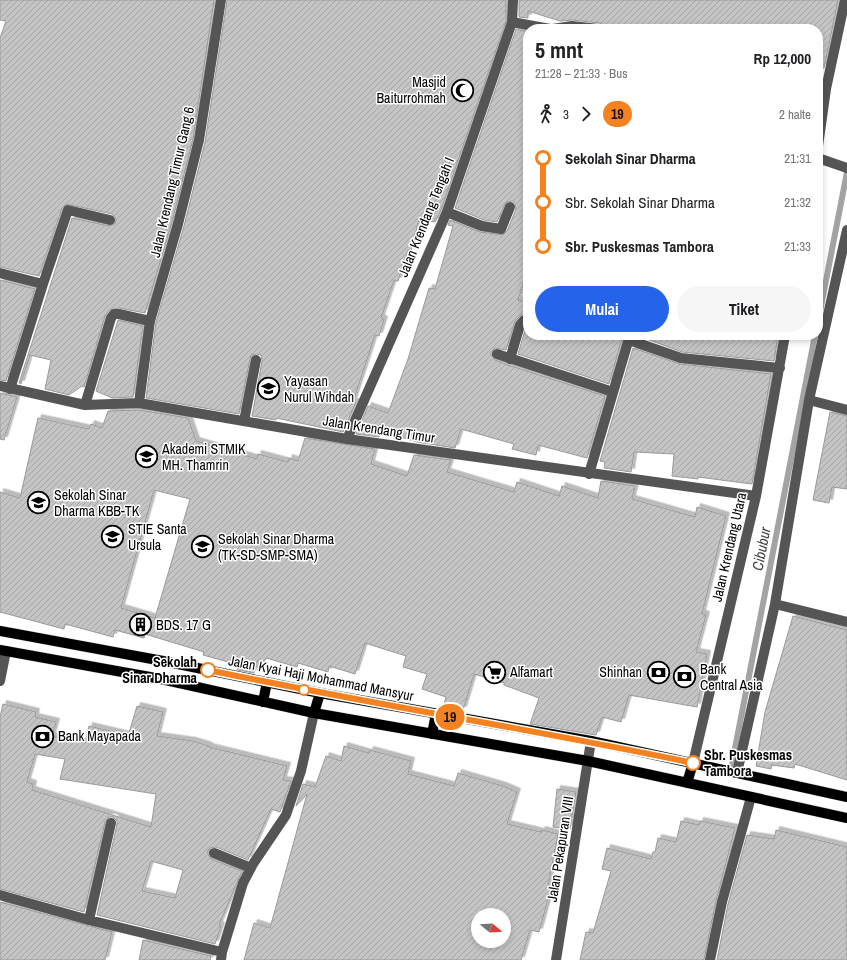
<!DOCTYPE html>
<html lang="id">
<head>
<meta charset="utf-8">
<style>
  body { margin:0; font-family:"Archivo Narrow",sans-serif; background:#f6f6f6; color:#202124; height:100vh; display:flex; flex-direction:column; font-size:15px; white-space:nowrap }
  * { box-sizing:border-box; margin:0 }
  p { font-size:13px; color:#757577 }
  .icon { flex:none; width:22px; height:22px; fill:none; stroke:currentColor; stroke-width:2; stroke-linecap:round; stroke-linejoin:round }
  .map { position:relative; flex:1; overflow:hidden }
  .sheet { position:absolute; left:523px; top:24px; width:300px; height:316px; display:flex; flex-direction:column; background:#fff; border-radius:16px; box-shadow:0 2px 6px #0003 }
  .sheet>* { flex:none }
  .badge { padding:0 8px; border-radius:13px; font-size:14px; line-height:26px }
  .needle { width:26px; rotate:108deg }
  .buttons { position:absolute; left:471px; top:908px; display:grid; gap:8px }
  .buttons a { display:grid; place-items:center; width:40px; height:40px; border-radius:50%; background:#fff; box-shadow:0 2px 6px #0003; font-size:20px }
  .map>.badge { position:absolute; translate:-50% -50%; box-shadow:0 0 0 2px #fff }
  .legs { display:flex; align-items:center; gap:6px; height:44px; padding:0 12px; font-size:13px }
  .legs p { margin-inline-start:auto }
  .summary { display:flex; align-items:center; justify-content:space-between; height:68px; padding:0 12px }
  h1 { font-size:22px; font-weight:800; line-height:30px }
  .cta { display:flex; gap:8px; margin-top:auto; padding:8px 12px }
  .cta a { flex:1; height:46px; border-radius:24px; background:#2563eb; color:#fff; font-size:16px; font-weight:800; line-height:46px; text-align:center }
  .cta a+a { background:#f6f6f6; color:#202124 }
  ul { padding:0 12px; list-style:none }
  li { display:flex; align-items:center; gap:14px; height:44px; font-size:15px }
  li i { display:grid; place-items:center; width:6px; height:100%; margin:0 5px; background:currentColor }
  li i::after { content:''; width:10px; height:10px; margin:-5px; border:3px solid; border-radius:50%; background:#fff }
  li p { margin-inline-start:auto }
  li:first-child i { background:linear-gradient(#0000 50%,currentColor 0) }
  li:last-child i { background:linear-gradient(currentColor 50%,#0000 0) }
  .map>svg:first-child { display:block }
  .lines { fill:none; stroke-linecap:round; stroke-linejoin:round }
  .stream { stroke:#a3a3a3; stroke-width:6 }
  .building { fill:url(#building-hatch); stroke:#999; fill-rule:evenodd; filter:url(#shadow) }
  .major-casing { stroke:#dbdbdb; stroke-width:11 }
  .minor { stroke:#555; stroke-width:10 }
  .major { stroke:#000; stroke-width:10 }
  .line-1-casing { stroke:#fff; stroke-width:9 }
  .line-1 { stroke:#f58220; stroke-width:6 }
  .stop-1-dot { fill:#fff; stroke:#f58220; stroke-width:2 }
  .labels { text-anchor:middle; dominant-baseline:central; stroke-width:3; stroke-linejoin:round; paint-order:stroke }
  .poi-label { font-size:14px; fill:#000; stroke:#fff; text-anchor:start }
  .street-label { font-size:14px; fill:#000; stroke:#fff }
  .stop-label { font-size:14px; font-weight:bold; fill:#000; stroke:#fff; text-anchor:end }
  .water-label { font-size:15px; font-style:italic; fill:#444; stroke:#fff }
</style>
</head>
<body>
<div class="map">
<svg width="847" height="960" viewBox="0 0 847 960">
  <defs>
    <pattern id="building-hatch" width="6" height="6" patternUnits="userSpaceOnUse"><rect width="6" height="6" fill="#c4c4c4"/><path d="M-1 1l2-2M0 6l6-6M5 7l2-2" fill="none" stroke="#a7a7a7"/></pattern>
    <filter id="shadow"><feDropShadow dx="3.5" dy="-3.5" stdDeviation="0" flood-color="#0004"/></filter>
  </defs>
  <rect width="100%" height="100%" fill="#fff"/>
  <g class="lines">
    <path class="stream" d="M 818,322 L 847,172
      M 731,769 L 815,335"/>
  </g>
  <path class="building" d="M 0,0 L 214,0 L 193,139 L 172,222 L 145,313 L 119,308 L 109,310 L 105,316 L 84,387 L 82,386 L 69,395 L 45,389 L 51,360 L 30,355 L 21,384 L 19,383 L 72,218 L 109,226 L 115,224 L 116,219 L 112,214 L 66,204 L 62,208 L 39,276 L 0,267 L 0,38 L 6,21 L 0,20 Z
    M 227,0 L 506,0 L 506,21 L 441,210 L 435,222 L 419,219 L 411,251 L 408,250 L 398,281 L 394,280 L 381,318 L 384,320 L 379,336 L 375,335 L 353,402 L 356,402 L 343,432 L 276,418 L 276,420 L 252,416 L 262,361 L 261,355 L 257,354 L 251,355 L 250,359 L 239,414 L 146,398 L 156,322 L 184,226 L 205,142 Z
    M 519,0 L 838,0 L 824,68 L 818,67 L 818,29 L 604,29 L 602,24 L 599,23 L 573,20 L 560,21 L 528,11 L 528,18 L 519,17 Z
    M 516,29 L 528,32 L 528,269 L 518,300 L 528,303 L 528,314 L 522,314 L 515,321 L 506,350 L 495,348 L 491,352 L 491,355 L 495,360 L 508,365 L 605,396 L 587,458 L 538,445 L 536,455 L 512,449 L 514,444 L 461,429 L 455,448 L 417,442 L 381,431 L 379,437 L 356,434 L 368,406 L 388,413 L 408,359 L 429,288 L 435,289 L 453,226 L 448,225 L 450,220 L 480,232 L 503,235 L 507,231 L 516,209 L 515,203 L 512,201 L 506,202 L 497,222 L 484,220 L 455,208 Z
    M 0,280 L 35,289 L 6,381 L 0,380 Z
    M 118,320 L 143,326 L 133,397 L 112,398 L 96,391 Z
    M 526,327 L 528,327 L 528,335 L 623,335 L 609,384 L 518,354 Z
    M 636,335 L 778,335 L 774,361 L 682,352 Z
    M 633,348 L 680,364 L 771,374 L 752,484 L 698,477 L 698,479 L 672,476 L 674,454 L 634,452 L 631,472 L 604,468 L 605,462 L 600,461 Z
    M 0,393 L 17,397 L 4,440 L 0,439 Z
    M 139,410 L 188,418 L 196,441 L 257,459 L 258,454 L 288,462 L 289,458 L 298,461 L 305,438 L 375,449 L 371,464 L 407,476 L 414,455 L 451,460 L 447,472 L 514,492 L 517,482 L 559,496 L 562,486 L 598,498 L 601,481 L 635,486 L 632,499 L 695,517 L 697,507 L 726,516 L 702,614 L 706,615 L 696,652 L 707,654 L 697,707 L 629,695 L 621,722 L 602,717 L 596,735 L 530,724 L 539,698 L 504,685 L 504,683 L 474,674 L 463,710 L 444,704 L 446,697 L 422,689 L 427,674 L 403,667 L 406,656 L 365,643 L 355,674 L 329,666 L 328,672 L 298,663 L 297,667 L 266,658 L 264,662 L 258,660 L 254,673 L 237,670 L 239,665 L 203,655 L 204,652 L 145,634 L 144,638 L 115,630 L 113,637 L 65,624 L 64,629 L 0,612 L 0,492 L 20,498 L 38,418 L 89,429 L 91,424 L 102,428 L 108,411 ZM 154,490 L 190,499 L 155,618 L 121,608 Z
    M 830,412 L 847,416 L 847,489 L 832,487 L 829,503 L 813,500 Z
    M 793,616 L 847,630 L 847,780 L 795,764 L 794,768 L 772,765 L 771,769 L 756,766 L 765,712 Z
    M 3,704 L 36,712 L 35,717 L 56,722 L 52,736 L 85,743 L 89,726 L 127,735 L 127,733 L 129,733 L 137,706 L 163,712 L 157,736 L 193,741 L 209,746 L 209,747 L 287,766 L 283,780 L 291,781 L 280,812 L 271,809 L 248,860 L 216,847 L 210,848 L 208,850 L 208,854 L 211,859 L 242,871 L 219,925 L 221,926 L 215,944 L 97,915 L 117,824 L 117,821 L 113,817 L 109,817 L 105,822 L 84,912 L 0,889 L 0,717 ZM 35,754 L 65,759 L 60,779 L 156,794 L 151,827 L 32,790 L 33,784 L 27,782 ZM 151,861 L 183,870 L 175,898 L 142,891 Z
    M 344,746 L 369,753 L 370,750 L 411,761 L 408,774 L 454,786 L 458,773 L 503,786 L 517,792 L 507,824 L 541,832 L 542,830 L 558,834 L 548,886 L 551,887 L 549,896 L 539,932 L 530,930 L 521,960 L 244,960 L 254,923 L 270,928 L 307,794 L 296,806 L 303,784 L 315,787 L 326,756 L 341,761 ZM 478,915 L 504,915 L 504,941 L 478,941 Z
    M 557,789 L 576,792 L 570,829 L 553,827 Z
    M 681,821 L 699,825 L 700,821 L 735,828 L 716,901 L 704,960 L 580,960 L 586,932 L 593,933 L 611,871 L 602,869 L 607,848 L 651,859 L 653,852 L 655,852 L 658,838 L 676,842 Z
    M 776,830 L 847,847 L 847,960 L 717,960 L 728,904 L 747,835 L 774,839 Z
    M 0,902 L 112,932 L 105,960 L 0,960 Z
    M 143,940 L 211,956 L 210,960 L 139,960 Z"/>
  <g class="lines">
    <defs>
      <path id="major" d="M 0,631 L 163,661 L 320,693 L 591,741 L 847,797
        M 0,650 L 161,679 L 314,713 L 588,761 L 847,818
        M 263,702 L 267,682
        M 314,713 L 320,693
        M 432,734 L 436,714
        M 687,783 L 693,763"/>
    </defs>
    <use href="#major" class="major-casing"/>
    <path class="minor" d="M 512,22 L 550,29
      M 553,29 L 572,26 L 598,29
      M 818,146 L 826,89 L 845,0
      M 818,158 L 847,168
      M 447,212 L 482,226 L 501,229 L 510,207
      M 0,273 L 43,284 L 10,389
      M 43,284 L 68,210 L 110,220
      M 629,340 L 681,358 L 780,368
      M 497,354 L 613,392
      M 510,359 L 520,325 L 524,320 L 528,321
      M 0,386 L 85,405 L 139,403 L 347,439 L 756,496
      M 809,400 L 847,410
      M 139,403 L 150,321 L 178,224 L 199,140 L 221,0
      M 85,405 L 111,318 L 114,314 L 119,314 L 150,321
      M 244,421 L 256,360
      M 347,439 L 447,212 L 512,22 L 513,0
      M 589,474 L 630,335
      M 775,604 L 847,622
      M 0,681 L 6,651
      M 693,763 L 756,496 L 785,335
      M 737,773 L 775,604 L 809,400 L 847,230
      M 214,853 L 251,868
      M 0,895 L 89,920 L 222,952
      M 89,920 L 111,823
      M 221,960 L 222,952 L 243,883 L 253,864 L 286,815 L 301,771 L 314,713
      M 556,960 L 591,741
      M 710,960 L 722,902 L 751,797"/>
    <use href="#major" class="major"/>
  </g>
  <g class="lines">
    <defs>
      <path id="line-1" d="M 208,670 C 369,704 532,729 693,763"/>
    </defs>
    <use href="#line-1" class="line-1-casing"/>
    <use href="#line-1" class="line-1"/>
  </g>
  <defs>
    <symbol id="mosque-ring" viewBox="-11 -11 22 22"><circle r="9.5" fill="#fff" stroke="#000" stroke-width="1.5"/><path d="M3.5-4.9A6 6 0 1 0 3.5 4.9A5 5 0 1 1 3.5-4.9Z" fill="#000"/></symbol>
    <symbol id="school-ring" viewBox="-11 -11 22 22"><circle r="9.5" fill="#fff" stroke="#000" stroke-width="1.5"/><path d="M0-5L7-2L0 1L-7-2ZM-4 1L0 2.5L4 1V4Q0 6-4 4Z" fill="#000"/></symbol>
    <symbol id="university-ring" viewBox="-11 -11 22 22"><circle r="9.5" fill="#fff" stroke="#000" stroke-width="1.5"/><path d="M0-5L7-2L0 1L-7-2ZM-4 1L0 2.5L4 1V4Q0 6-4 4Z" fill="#000"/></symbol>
    <symbol id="building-ring" viewBox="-11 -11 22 22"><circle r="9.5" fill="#fff" stroke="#000" stroke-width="1.5"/><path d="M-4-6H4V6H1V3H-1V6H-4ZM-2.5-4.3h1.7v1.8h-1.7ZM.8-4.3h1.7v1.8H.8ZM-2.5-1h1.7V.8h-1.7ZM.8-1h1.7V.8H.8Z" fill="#000"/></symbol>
    <symbol id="supermarket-ring" viewBox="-11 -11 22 22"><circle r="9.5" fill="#fff" stroke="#000" stroke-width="1.5"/><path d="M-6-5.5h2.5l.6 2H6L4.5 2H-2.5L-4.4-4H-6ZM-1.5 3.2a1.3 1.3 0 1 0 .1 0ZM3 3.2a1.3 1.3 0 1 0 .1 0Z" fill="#000"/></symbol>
    <symbol id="bank-ring" viewBox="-11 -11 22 22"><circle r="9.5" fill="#fff" stroke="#000" stroke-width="1.5"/><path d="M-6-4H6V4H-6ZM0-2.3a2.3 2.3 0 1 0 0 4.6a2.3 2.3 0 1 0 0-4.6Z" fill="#000"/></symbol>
  </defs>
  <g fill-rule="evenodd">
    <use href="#mosque-ring" x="450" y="78" width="25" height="25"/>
    <use href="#school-ring" x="256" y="376" width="25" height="25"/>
    <use href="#university-ring" x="134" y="444" width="25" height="25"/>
    <use href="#school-ring" x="26" y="490" width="25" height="25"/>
    <use href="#school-ring" x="100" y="524" width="25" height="25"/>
    <use href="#school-ring" x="190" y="534" width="25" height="25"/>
    <use href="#building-ring" x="128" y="612" width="25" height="25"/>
    <use href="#supermarket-ring" x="482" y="660" width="25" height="25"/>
    <use href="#bank-ring" x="646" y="660" width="25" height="25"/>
    <use href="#bank-ring" x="672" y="664" width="25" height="25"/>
    <use href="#bank-ring" x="30" y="724" width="25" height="25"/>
  </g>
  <g class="stop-1-dot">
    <circle cx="208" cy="670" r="7"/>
    <circle cx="304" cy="690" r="5"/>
    <circle cx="693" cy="763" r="7"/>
  </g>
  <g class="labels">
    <g class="poi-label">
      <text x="446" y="82" text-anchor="end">Masjid<tspan x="446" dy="16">Baiturrohmah</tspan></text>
      <text x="284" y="381">Yayasan<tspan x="284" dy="16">Nurul Wihdah</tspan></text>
      <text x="162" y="449">Akademi STMIK<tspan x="162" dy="16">MH. Thamrin</tspan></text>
      <text x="54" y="495">Sekolah Sinar<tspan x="54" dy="16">Dharma KBB-TK</tspan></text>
      <text x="128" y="529">STIE Santa<tspan x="128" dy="16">Ursula</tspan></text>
      <text x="218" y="539">Sekolah Sinar Dharma<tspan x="218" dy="16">(TK-SD-SMP-SMA)</tspan></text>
      <text x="156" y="625">BDS. 17 G</text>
      <text x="700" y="669">Bank<tspan x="700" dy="16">Central Asia</tspan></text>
      <text x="510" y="672">Alfamart</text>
      <text x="642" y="672" text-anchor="end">Shinhan</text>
      <text x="58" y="736">Bank Mayapada</text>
    </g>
    <g class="street-label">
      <text transform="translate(172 182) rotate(-77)">Jalan Krendang Timur Gang 6</text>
      <text transform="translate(426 217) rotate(-68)">Jalan Krendang Tengah I</text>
      <text transform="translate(379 429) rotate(9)">Jalan Krendang Timur</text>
      <text transform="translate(729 547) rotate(-77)">Jalan Krendang Utara</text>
      <text transform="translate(321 678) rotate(11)">Jalan Kyai Haji Mohammad Mansyur</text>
      <text transform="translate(560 849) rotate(-81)">Jalan Pekapuran VIII</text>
    </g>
    <g class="stop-label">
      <text x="197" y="662">Sekolah<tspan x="197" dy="16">Sinar Dharma</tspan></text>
      <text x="704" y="755" text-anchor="start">Sbr. Puskesmas<tspan x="704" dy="16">Tambora</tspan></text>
    </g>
    <g class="water-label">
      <text transform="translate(761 549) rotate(-79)">Cibubur</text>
    </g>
  </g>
</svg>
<div class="buttons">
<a><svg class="needle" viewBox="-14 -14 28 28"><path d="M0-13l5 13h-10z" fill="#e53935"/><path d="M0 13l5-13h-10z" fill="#757577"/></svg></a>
</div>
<b class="badge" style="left:450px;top:717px;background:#f58220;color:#111">19</b>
<section class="sheet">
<div class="summary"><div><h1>5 mnt</h1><p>21:28 – 21:33 · Bus</p></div><b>Rp 12,000</b></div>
<div class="legs"><svg class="icon" aria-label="walk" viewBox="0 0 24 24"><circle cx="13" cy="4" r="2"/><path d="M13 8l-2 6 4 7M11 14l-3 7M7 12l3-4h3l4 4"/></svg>3<svg class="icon" aria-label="forward" viewBox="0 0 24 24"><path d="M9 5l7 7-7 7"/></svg><b class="badge" style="background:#f58220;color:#111">19</b><p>2 halte</p></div>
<ul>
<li><i style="color:#f58220"></i><b>Sekolah Sinar Dharma</b><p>21:31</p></li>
<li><i style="color:#f58220"></i><span>Sbr. Sekolah Sinar Dharma</span><p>21:32</p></li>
<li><i style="color:#f58220"></i><b>Sbr. Puskesmas Tambora</b><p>21:33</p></li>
</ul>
<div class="cta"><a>Mulai</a><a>Tiket</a></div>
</section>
</div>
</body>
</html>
